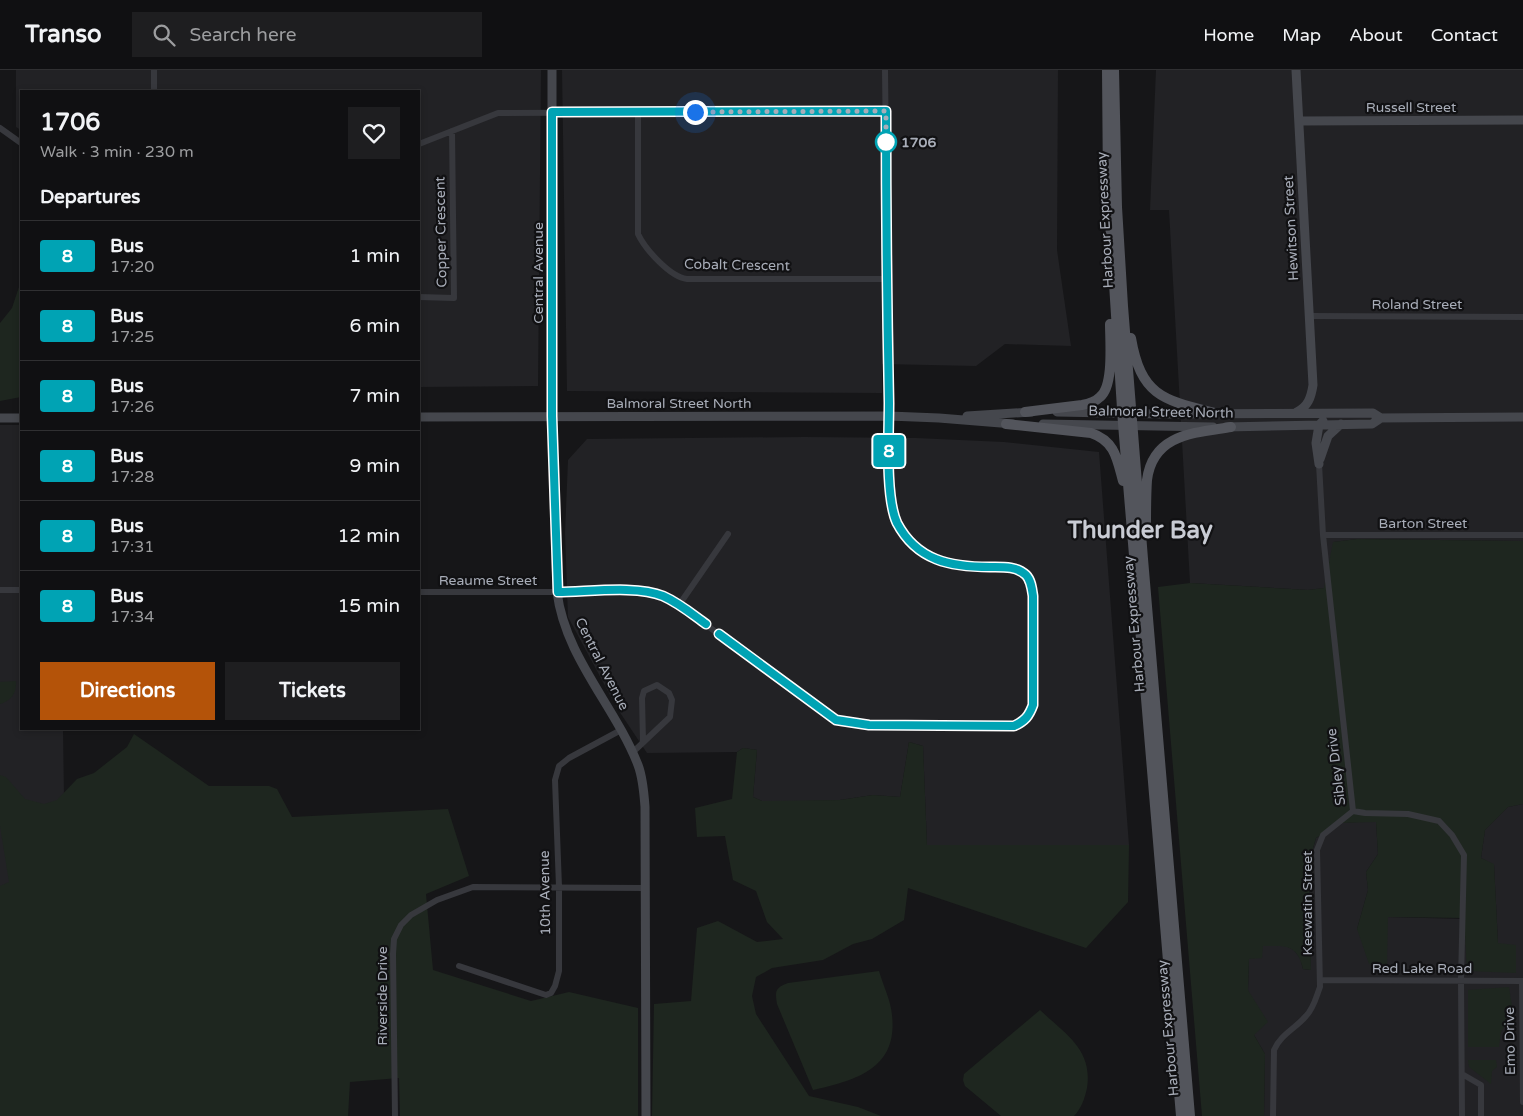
<!DOCTYPE html>
<html lang="en">
<head>
<meta charset="utf-8">
<style>
  body { margin:0; font-family:"Varela Round",sans-serif; background:#1e1e20; color:#f1f3f6; height:100vh; display:flex; flex-direction:column; font-size:19px; white-space:nowrap }
  * { box-sizing:border-box; margin:0 }
  p { font-size:16px; color:#9c9d9f }
  .icon { flex:none; width:28px; height:28px; fill:none; stroke:currentColor; stroke-width:2; stroke-linecap:round; stroke-linejoin:round }
  .map { position:relative; flex:1; overflow:hidden }
  .sheet { position:absolute; left:20px; top:20px; width:400px; height:640px; display:flex; flex-direction:column; background:#101012; border-radius:0px; box-shadow:0 2px 8px #0003,0 0 0 1px #303032 }
  .sheet>* { flex:none }
  .badge { padding:0 10px; border-radius:4px; font-size:18px; line-height:32px }
  .you { position:absolute; width:25px; height:25px; margin:-12px; border:4px solid #fff; border-radius:50%; background:#1a73e8; box-shadow:0 0 0 8px #1a73e833 }
  .map>.badge { position:absolute; translate:-50% -50%; box-shadow:0 0 0 2px #fff }
  h2 { padding:0 20px; font-size:19px; line-height:45px }
  .round { display:grid; place-items:center; flex:none; width:52px; height:52px; border-radius:0px; background:#1e1e20 }
  .summary { display:flex; align-items:center; justify-content:space-between; height:85px; padding:0 20px }
  h1 { font-size:24px; font-weight:700; line-height:38px }
  .action { display:flex; gap:10px; margin-top:auto; padding:10px 20px }
  .action a { flex:1; height:58px; border-radius:0px; background:#b45309; color:#fff; font-size:20px; font-weight:700; line-height:58px; text-align:center }
  .action a+a { background:#1e1e20; color:#f1f3f6 }
  ul { padding:0; list-style:none }
  li { display:flex; align-items:center; gap:15px; height:70px; padding:0 20px; border-top:1px solid #303032 }
  li div { flex:1 }
  li b { display:block; font-size:19px }
  li em { font-style:normal }
  li .badge { min-width:55px; font-weight:700; text-align:center }
  header { display:flex; align-items:center; gap:30px; box-sizing:border-box; height:70px; padding:0 25px; background:#101012; border-bottom:1px solid #303032 }
  header strong { font-size:24px }
  nav { display:flex; gap:28px; margin-inline-start:auto; font-size:18px }
  .search { width:350px; height:45px; background:#1e1e20; display:flex; align-items:center; gap:12px; box-sizing:border-box; padding:0 18px; border-radius:0px; color:#9c9d9f; font-size:19px }
  .map>svg:first-child { display:block }
  .built { fill:#222225 }
  .green { fill:#1e261f }
  .lines { fill:none; stroke-linecap:round; stroke-linejoin:round }
  .street { stroke:#37383d; stroke-width:6 }
  .secondary { stroke:#45474d; stroke-width:9 }
  .primary { stroke:#53555c; stroke-width:10 }
  .line-casing { stroke:#fff; stroke-width:11 }
  .line { stroke:#00a3b4; stroke-width:8 }
  .walk { stroke:#a8adb8; stroke-width:5; stroke-dasharray:0 9 }
  .stop-dot { fill:#fff; stroke:#00a3b4; stroke-width:2.5 }
  .labels { text-anchor:middle; dominant-baseline:central; stroke-width:4.5; stroke-linejoin:round; paint-order:stroke }
  .street-label { font-size:14px; fill:#a8adb8; stroke:#111113 }
  .stop-label { font-size:14px; font-weight:bold; fill:#a8adb8; stroke:#111113; text-anchor:start }
  .town-label { font-size:24px; font-weight:bold; fill:#c9ccd4; stroke:#111113 }
</style>
</head>
<body>
<header>
<strong>Transo</strong>
<div class="search"><svg class="icon" aria-label="search" viewBox="0 0 24 24"><circle cx="10" cy="10" r="6"/><path d="M15 15l6 6"/></svg>Search here</div>
<nav><a>Home</a><a>Map</a><a>About</a><a>Contact</a></nav>
</header>
<div class="map">
<svg width="1523" height="1046" viewBox="0 0 1523 1046">
  <rect width="100%" height="100%" fill="#161618"/>
  <path class="built" d="M 16,0 L 541,0 L 538,316 L 419,317 L 419,21 L 21,21 L 21,60 L 16,57 Z
    M 562,0 L 1058,0 L 1057,180 L 1071,276 L 1005,274 L 976,296 L 882,294 L 882,323 L 567,321 Z
    M 1156,0 L 1523,0 L 1523,471 L 1357,469 L 1334,472 L 1325,518 L 1308,520 L 1190,513 L 1169,140 L 1150,140 Z
    M 0,355 L 21,355 L 21,659 L 63,659 L 64,727 L 0,1046 Z
    M 804,367 L 916,368 L 1004,372 L 1099,382 L 1129,775 L 927,775 L 923,676 L 909,672 L 900,727 L 873,725 L 840,730 L 771,732 L 762,731 L 753,727 L 757,680 L 743,678 L 737,682 L 647,683 L 617,638 L 568,547 L 565,463 L 568,390 L 587,369 Z
    M 1523,734 L 1523,1046 L 1264,1046 L 1265,984 L 1254,965 L 1248,920 L 1249,889 L 1262,876 L 1286,876 L 1294,880 L 1300,888 L 1303,899 L 1311,900 L 1309,792 L 1316,768 L 1341,753 L 1376,751 L 1378,784 L 1366,802 L 1368,820 L 1357,859 L 1387,893 L 1387,847 L 1464,849 L 1498,873 L 1494,795 L 1481,788 L 1485,760 L 1508,737 Z"/>
  <path class="green" d="M 21,202 L 21,327 L 0,331 L 0,253 L 12,238 L 20,214 Z
    M 1357,469 L 1523,471 L 1523,734 L 1508,737 L 1485,760 L 1481,788 L 1494,794 L 1498,873 L 1516,875 L 1516,903 L 1467,901 L 1464,848 L 1388,847 L 1387,894 L 1369,894 L 1357,859 L 1368,820 L 1366,802 L 1378,784 L 1376,752 L 1341,753 L 1316,768 L 1309,792 L 1311,900 L 1303,899 C 1297,873 1285,876 1263,876 L 1262,888 L 1249,889 L 1248,920 L 1268,952 L 1254,965 L 1265,984 L 1264,1046 L 1202,1046 L 1158,517 L 1190,513 L 1308,520 L 1324,518 L 1333,472 Z
    M 16,611 C 17,623 11,631 0,634 L 0,612 Z
    M 134,664 L 209,716 L 269,716 L 277,719 L 292,747 L 448,739 L 469,806 L 426,824 L 433,900 L 531,931 L 569,922 L 638,938 L 638,1046 L 400,1046 L 399,1008 L 350,1012 L 348,1046 L 0,1046 L 0,816 L 9,812 L 0,756 L 0,705 L 6,707 L 25,729 L 44,734 L 57,730 L 77,709 L 94,703 L 127,677 Z
    M 909,672 L 923,676 L 927,775 L 1129,775 L 1128,832 L 1086,878 L 908,818 L 904,850 L 872,869 L 853,874 L 823,890 L 772,898 L 756,907 L 752,926 L 756,944 L 809,1026 L 858,1037 L 881,1046 L 652,1046 L 654,934 L 691,931 L 697,858 L 718,851 L 757,872 L 783,869 L 767,852 L 756,821 L 733,810 L 725,766 L 697,767 L 695,738 L 732,729 L 737,682 L 743,678 L 757,680 L 753,727 L 762,731 L 840,730 L 873,725 L 900,727 Z
    M 879,901 C 883,915 891,931 892,945 C 898,999 856,1010 813,1020 L 777,934 C 775,921 775,918 788,913 Z
    M 1509,917 L 1513,943 L 1501,962 L 1499,977 L 1468,977 L 1468,920 Z
    M 1040,940 C 1065,964 1093,979 1087,1018 C 1085,1028 1081,1039 1074,1046 L 1001,1046 L 965,1016 L 963,1010 L 964,1004 Z
    M 1468,990 L 1496,990 L 1497,997 L 1492,1001 L 1491,1014 L 1469,997 Z"/>
  <g class="lines">
    <path class="street" d="M 154,21 L 154,0
      M 638,42 L 638,164 C 645,179 670,207 687,209 L 886,209
      M 0,58 L 21,73
      M 419,74 L 498,43 L 886,41
      M 419,227 L 454,228 L 452,61
      M 1310,246 L 1523,247
      M 1319,394 L 1323,465 L 1353,741
      M 1323,465 L 1523,465
      M 0,520 L 21,520
      M 419,522 L 648,522 L 662,526 L 679,535 L 836,650 L 869,655 L 996,656 C 1023,655 1032,652 1033,623 L 1033,526 C 1032,519 1031,510 1026,505 C 1012,491 985,498 967,497 C 937,496 908,478 896,450 C 885,424 889,362 889,333 C 887,222 886,111 885,0
      M 679,535 L 728,464
      M 632,683 L 670,647 L 672,630 L 669,623 L 657,615 L 644,621 L 642,628 L 643,671
      M 1353,741 L 1365,743 L 1408,744 L 1439,751 L 1452,765 L 1464,785 L 1461,910 L 1462,1046
      M 459,896 L 546,925 L 551,923 L 555,916 L 559,901 L 559,817 L 555,710 L 559,696 L 569,688 L 621,660
      M 1321,910 L 1523,911
      M 1522,911 L 1523,1032
      M 1462,1004 L 1481,1015 L 1481,1046
      M 395,1046 L 393,884 L 394,869 L 401,855 L 411,845 L 437,830 L 473,817 L 645,818
      M 1273,1046 L 1274,980 C 1280,965 1296,958 1306,946 C 1314,938 1316,927 1320,917 L 1317,780 L 1323,765 L 1353,741"/>
    <path class="secondary" d="M 552,0 L 552,346 L 557,522 C 565,587 615,636 638,695 C 643,708 644,723 645,737 L 646,1046
      M 1296,0 L 1313,315 C 1311,328 1308,336 1297,342
      M 1299,51 L 1523,50
      M 1057,342 L 1163,344 L 1373,343 L 1381,348
      M 967,346 L 1032,342
      M 419,347 L 889,346 L 939,348 L 1013,354
      M 0,348 L 21,348
      M 1376,348 L 1523,347
      M 1043,354 L 1213,357
      M 1226,357 L 1372,354 L 1381,348
      M 1320,389 L 1328,366 L 1341,354
      M 1319,394 L 1316,373 L 1319,355 L 1323,351"/>
    <path class="primary" d="M 1107,0 L 1108,120 L 1123,354 L 1181,1046
      M 1114,0 L 1117,137 L 1123,236 L 1143,489 L 1190,1046
      M 1131,268 C 1141,326 1163,330 1215,343
      M 1025,342 L 1082,335 C 1088,334 1095,332 1100,327 C 1114,316 1110,272 1110,254
      M 1006,354 L 1091,363 C 1115,371 1117,389 1123,411
      M 1146,453 C 1146,439 1146,425 1147,410 C 1153,364 1194,363 1231,357"/>
  </g>
  <g class="lines">
    <defs>
      <path id="line" d="M 706,554 C 692,544 679,533 663,526 C 637,515 587,522 558,522 L 552,346 L 552,42 L 886,41 C 886,138 887,235 889,333 C 889,363 885,427 897,453 C 917,491 951,497 990,497 C 1002,497 1017,496 1026,505 C 1031,510 1032,519 1033,526 L 1033,635 C 1029,646 1025,651 1014,656 L 869,655 L 836,650 L 719,564"/>
    </defs>
    <use href="#line" class="line-casing"/>
    <use href="#line" class="line"/>
    <path class="walk" d="M 695,42 L 886,41 L 886,72"/>
  </g>
  <circle class="stop-dot" cx="886" cy="72" r="10"/>
  <g class="labels">
    <g class="street-label">
      <text x="1411" y="37">Russell Street</text>
      <text transform="translate(1105 150) rotate(-93)">Harbour Expressway</text>
      <text transform="translate(1291 158) rotate(-93)">Hewitson Street</text>
      <text transform="translate(441 162) rotate(-91)">Copper Crescent</text>
      <text transform="translate(737 195) rotate(1)">Cobalt Crescent</text>
      <text transform="translate(538 203) rotate(-90)">Central Avenue</text>
      <text x="1417" y="234">Roland Street</text>
      <text x="679" y="333">Balmoral Street North</text>
      <text transform="translate(1161 342) rotate(1)">Balmoral Street North</text>
      <text x="1423" y="453">Barton Street</text>
      <text x="488" y="510">Reaume Street</text>
      <text transform="translate(1134 554) rotate(-95)">Harbour Expressway</text>
      <text transform="translate(602 594) rotate(63)">Central Avenue</text>
      <text transform="translate(1336 697) rotate(-97)">Sibley Drive</text>
      <text transform="translate(545 823) rotate(-91)">10th Avenue</text>
      <text transform="translate(1307 833) rotate(-90)">Keewatin Street</text>
      <text x="1422" y="898">Red Lake Road</text>
      <text transform="translate(382 926) rotate(-90)">Riverside Drive</text>
      <text transform="translate(1168 958) rotate(-95)">Harbour Expressway</text>
      <text transform="translate(1510 971) rotate(-91)">Emo Drive</text>
    </g>
    <g class="stop-label">
      <text x="901" y="72">1706</text>
    </g>
    <g class="town-label">
      <text x="1140" y="460">Thunder Bay</text>
    </g>
  </g>
</svg>
<div class="you" style="left:695px;top:42px"></div>
<b class="badge" style="left:889px;top:381px;background:#00a3b4;color:#fff">8</b>
<section class="sheet">
<div class="summary"><div><h1>1706</h1><p>Walk · 3 min · 230 m</p></div><a class="round"><svg class="icon" aria-label="heart" viewBox="0 0 24 24"><path d="M12 20l-8-8c-3-5 5-10 8-4 3-6 11-1 8 4z"/></svg></a></div>
<h2>Departures</h2>
<ul>
<li><span class="badge" style="background:#00a3b4;color:#fff">8</span><div><b>Bus</b><p>17:20</p></div><em>1 min</em></li>
<li><span class="badge" style="background:#00a3b4;color:#fff">8</span><div><b>Bus</b><p>17:25</p></div><em>6 min</em></li>
<li><span class="badge" style="background:#00a3b4;color:#fff">8</span><div><b>Bus</b><p>17:26</p></div><em>7 min</em></li>
<li><span class="badge" style="background:#00a3b4;color:#fff">8</span><div><b>Bus</b><p>17:28</p></div><em>9 min</em></li>
<li><span class="badge" style="background:#00a3b4;color:#fff">8</span><div><b>Bus</b><p>17:31</p></div><em>12 min</em></li>
<li><span class="badge" style="background:#00a3b4;color:#fff">8</span><div><b>Bus</b><p>17:34</p></div><em>15 min</em></li>
</ul>
<div class="action"><a>Directions</a><a>Tickets</a></div>
</section>
</div>
</body>
</html>
